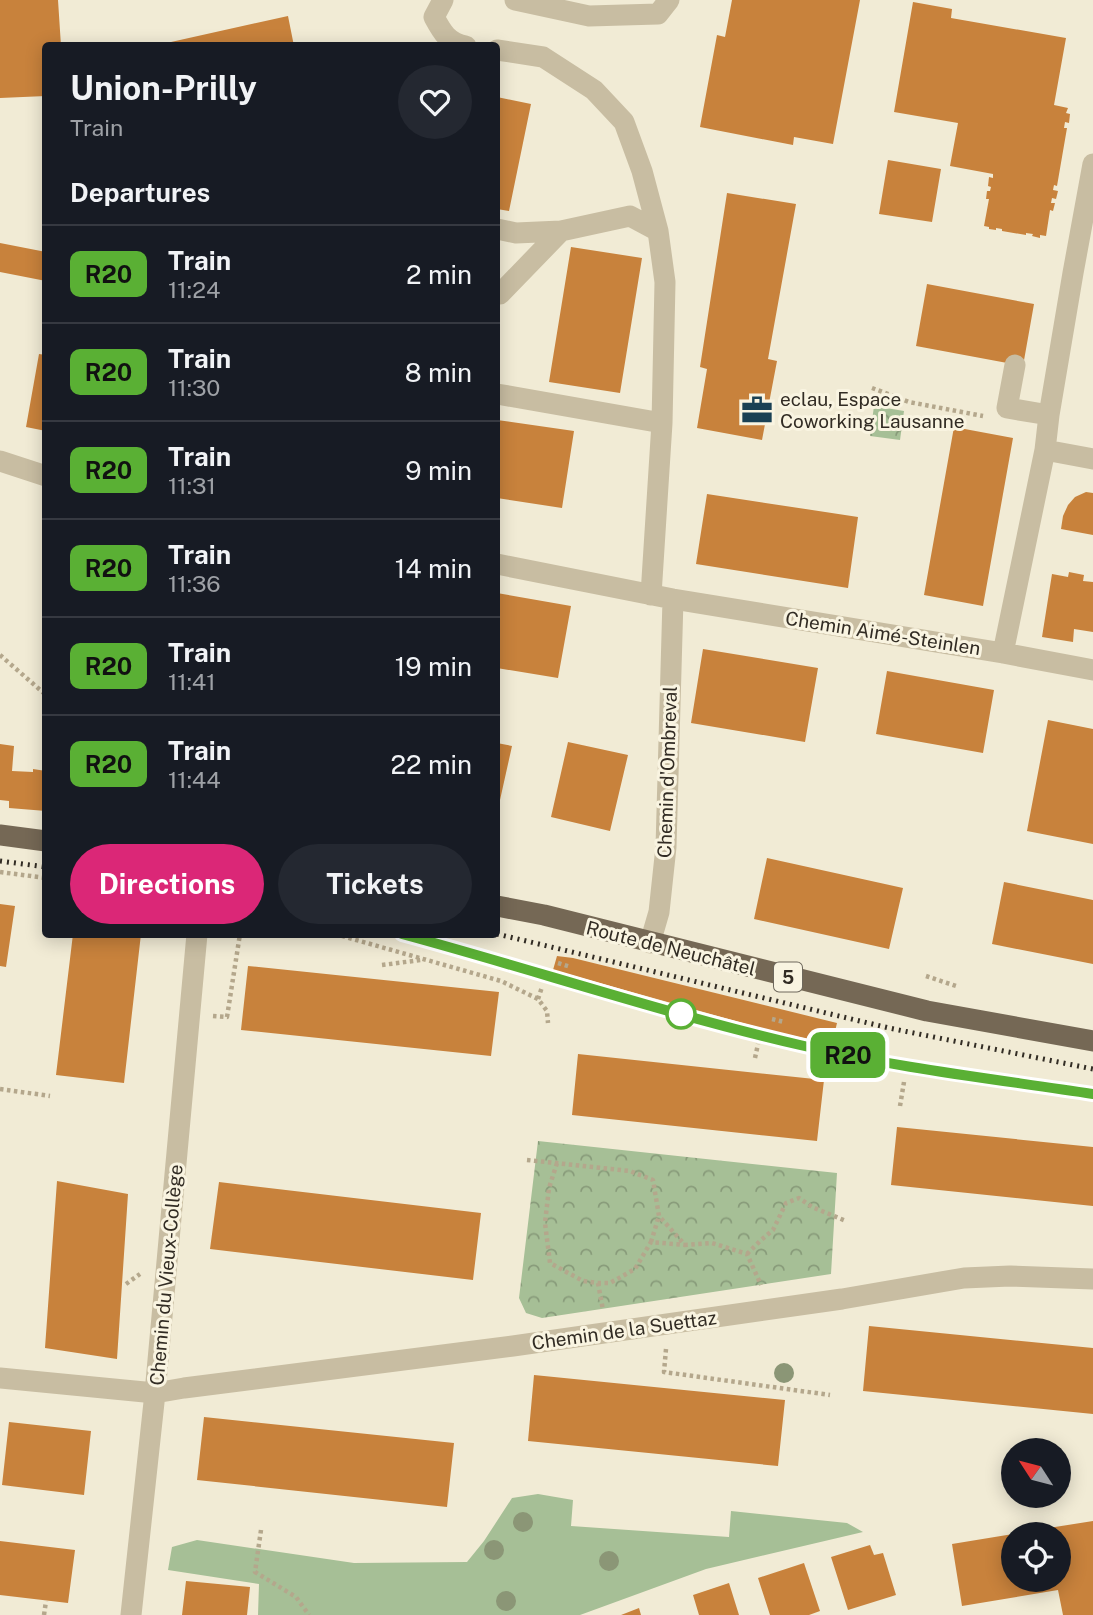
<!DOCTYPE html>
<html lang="en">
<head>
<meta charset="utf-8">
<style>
  body { margin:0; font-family:"Public Sans",sans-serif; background:#242831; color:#f1f3f6; height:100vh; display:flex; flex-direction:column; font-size:26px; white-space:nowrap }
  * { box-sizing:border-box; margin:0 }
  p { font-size:23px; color:#9ea1a6 }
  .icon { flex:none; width:38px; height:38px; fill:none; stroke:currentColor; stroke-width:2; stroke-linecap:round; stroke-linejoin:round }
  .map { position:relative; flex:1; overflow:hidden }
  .drawer { position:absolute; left:42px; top:42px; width:458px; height:896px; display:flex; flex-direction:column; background:#171b24; border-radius:7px; box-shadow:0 4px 18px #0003 }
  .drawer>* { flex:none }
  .badge { padding:0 14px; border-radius:10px; font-size:24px; line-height:46px }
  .needle { width:46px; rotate:306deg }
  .controls { position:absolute; left:1001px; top:1438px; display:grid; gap:14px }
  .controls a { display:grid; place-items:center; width:70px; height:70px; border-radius:50%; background:#171b24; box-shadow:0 4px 18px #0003; font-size:35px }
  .map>.badge { position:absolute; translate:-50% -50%; box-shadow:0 0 0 4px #fff }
  h2 { padding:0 28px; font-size:26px; line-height:63px }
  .round { display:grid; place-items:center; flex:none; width:74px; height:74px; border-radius:37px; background:#242831 }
  .head { display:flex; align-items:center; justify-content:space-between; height:119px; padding:0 28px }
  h1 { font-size:33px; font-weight:700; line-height:52px }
  .cta { display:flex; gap:14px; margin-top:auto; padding:14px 28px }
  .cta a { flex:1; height:80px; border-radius:42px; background:#db2777; color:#fff; font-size:28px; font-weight:700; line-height:80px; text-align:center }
  .cta a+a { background:#242831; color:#f1f3f6 }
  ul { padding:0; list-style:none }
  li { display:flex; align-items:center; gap:21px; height:98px; padding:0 28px; border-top:2px solid #363941 }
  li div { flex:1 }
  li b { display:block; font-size:26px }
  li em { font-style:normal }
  li .badge { min-width:77px; font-weight:700; text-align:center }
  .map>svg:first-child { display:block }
  .grass { fill:#a6bf96 }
  .forest { fill:url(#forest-crowns) }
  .building { fill:#c8823c }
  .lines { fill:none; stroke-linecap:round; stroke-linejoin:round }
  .path { stroke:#b4a78c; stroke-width:4.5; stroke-dasharray:3.5 3.5; stroke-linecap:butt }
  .minor { stroke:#c8bda2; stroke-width:21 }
  .major { stroke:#756855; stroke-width:21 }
  .rail { stroke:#322c24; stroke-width:5; stroke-dasharray:2 5; stroke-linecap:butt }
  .tree { fill:#8b9676 }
  .line-casing { stroke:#fff; stroke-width:16 }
  .line { stroke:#5ab034; stroke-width:10 }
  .stop-dot { fill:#fff; stroke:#5ab034; stroke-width:3.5 }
  .labels { text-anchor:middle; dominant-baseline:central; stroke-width:6; stroke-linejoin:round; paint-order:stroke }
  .shield { fill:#f9f4e1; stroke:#6e685d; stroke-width:2 }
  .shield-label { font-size:18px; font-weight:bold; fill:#322c24 }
  .poi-label { font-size:19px; fill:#322c24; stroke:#f9f4e1; text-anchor:start }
  .street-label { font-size:19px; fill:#322c24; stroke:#f9f4e1 }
</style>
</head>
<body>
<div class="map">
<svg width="1093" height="1615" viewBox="0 0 1093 1615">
  <defs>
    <pattern id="forest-crowns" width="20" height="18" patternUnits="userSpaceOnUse" patternTransform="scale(1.75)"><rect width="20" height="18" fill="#a6bf96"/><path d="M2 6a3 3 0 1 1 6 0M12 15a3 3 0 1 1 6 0" fill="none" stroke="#889b7a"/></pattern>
  </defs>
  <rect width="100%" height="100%" fill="#f1ebd5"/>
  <path class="grass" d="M 538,1494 L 573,1500 L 571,1526 L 729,1537 L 731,1511 L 847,1523 L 863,1532 L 706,1569 L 580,1615 L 258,1615 L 259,1584 L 168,1570 L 172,1547 L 197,1540 L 354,1563 L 467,1562 L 484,1541 L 512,1498 Z"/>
  <path class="forest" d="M 874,406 L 904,411 L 900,440 L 870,436 Z
    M 538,1141 L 837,1173 L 831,1274 L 542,1318 L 526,1313 L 519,1298 Z"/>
  <path class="building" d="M 0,0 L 58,0 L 61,46 L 46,46 L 46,96 L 0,98 Z
    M 732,0 L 860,0 L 833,144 L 794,137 L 793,145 L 700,127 L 717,35 L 725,37 Z
    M 913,2 L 952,9 L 951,18 L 1066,38 L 1054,105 L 1068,108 L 1066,113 L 1070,114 L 1069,123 L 1065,122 L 1064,128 L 1067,128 L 1057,186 L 1054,185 L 1053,190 L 1058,191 L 1056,199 L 1052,198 L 1051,203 L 1055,203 L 1053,211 L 1050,210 L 1046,236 L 1040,235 L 1040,238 L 1032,236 L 1033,234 L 1026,233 L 1026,235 L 1002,231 L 1002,229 L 996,228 L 996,230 L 989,229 L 989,227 L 984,226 L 989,199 L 986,199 L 987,191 L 990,191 L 991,187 L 988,186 L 989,177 L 993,178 L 993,174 L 950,166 L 958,123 L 894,112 Z
    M 288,16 L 294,46 L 171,46 L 171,42 Z
    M 497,97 L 531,104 L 509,211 L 497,209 Z
    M 888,160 L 941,169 L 932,222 L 879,214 Z
    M 727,193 L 796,204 L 768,359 L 777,361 L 762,440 L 697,428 L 707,369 L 700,367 Z
    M 0,243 L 46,252 L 46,281 L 0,272 Z
    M 571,247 L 642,258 L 620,393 L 549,382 Z
    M 927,284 L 1034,304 L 1023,366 L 916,346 Z
    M 39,354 L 46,355 L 46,431 L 26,427 Z
    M 497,420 L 574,431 L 562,508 L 497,498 Z
    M 954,427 L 1013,438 L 983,606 L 924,595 Z
    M 1086,492 L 1093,493 L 1093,535 L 1061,529 L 1063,516 L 1068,505 L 1075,497 Z
    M 707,494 L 858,517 L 848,588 L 696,564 Z
    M 1069,572 L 1084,575 L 1083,581 L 1093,582 L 1093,632 L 1074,629 L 1073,642 L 1042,637 L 1052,574 L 1068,577 Z
    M 497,593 L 571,606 L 558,678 L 497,668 Z
    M 703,649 L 818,668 L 805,742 L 691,723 Z
    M 887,671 L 994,690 L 983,753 L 876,734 Z
    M 1048,720 L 1093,729 L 1093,844 L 1027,831 Z
    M 568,742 L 628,755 L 610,831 L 551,817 Z
    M 497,743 L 512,746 L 498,809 L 497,809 Z
    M 0,744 L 14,746 L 12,771 L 33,772 L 33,769 L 46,771 L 46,811 L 9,808 L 9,801 L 0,800 Z
    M 767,858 L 903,888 L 889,949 L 754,919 Z
    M 1004,882 L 1093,900 L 1093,964 L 992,944 Z
    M 0,904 L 15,906 L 6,967 L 0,966 Z
    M 73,934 L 141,934 L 124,1083 L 56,1075 Z
    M 557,956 L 573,958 L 837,1023 L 832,1044 L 775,1032 L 553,970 Z
    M 248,966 L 499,992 L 491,1056 L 241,1030 Z
    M 578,1054 L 824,1080 L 817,1141 L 572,1115 Z
    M 897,1127 L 1093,1147 L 1093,1206 L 891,1185 Z
    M 57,1181 L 128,1194 L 117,1359 L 45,1348 Z
    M 219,1182 L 481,1213 L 473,1280 L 210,1249 Z
    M 869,1326 L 1093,1348 L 1093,1414 L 863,1391 Z
    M 534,1375 L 785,1400 L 778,1466 L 528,1441 Z
    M 204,1417 L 454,1443 L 447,1507 L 197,1480 Z
    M 9,1422 L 91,1431 L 84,1495 L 2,1485 Z
    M 1093,1521 L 1093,1615 L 1063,1615 L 1058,1590 L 962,1606 L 952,1544 L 1013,1534 L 1013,1580 L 1059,1580 L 1059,1535 L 1017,1535 L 1017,1533 Z
    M 0,1541 L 75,1550 L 68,1603 L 0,1595 Z
    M 870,1545 L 874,1555 L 883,1553 L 896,1595 L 848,1610 L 831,1557 Z
    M 804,1563 L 820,1611 L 809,1615 L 770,1615 L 758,1578 Z
    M 186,1581 L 250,1587 L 247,1615 L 182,1615 Z
    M 729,1583 L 739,1615 L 699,1615 L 693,1595 Z
    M 639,1608 L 641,1615 L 621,1615 Z"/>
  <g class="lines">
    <path class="path" d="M 872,388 L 909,402 L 983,416
      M 0,655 L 46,695
      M 0,872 L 46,878
      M 335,934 L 501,981 L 538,999 L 547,1011 L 548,1023
      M 558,963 L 571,967
      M 382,965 L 421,960
      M 926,976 L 956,986
      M 538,999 L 542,987
      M 213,1016 L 227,1017 L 240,934
      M 772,1019 L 784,1022
      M 755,1058 L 758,1044
      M 0,1089 L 50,1096
      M 900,1106 L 904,1082
      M 527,1160 L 630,1171 L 653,1180 L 659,1216 L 685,1245 L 712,1243 L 747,1254 L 761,1285
      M 557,1163 L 549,1188 L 545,1223 L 550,1263 L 583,1281 L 598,1283 L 610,1283 L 635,1269 L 651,1242 L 685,1245
      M 651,1242 L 659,1216
      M 747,1254 L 760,1241 L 773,1230 L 786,1203 L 799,1198 L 812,1207 L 846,1221
      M 598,1283 L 603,1310
      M 126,1284 L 140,1274
      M 666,1349 L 664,1372 L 830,1395
      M 261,1530 L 255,1572 L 296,1597 L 309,1615
      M 44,1615 L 46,1601"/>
    <path class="minor" d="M 443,0 L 434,17 C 442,32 448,43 466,46
      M 515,0 L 589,16 L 658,14 L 669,0
      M 497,50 L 543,57 L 594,90 L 624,122 L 642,171 L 658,231 L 665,282 L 662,423 L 651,595
      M 497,229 L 516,233 L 561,231
      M 497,293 L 500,294 L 561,231 L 630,216 L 658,231
      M 1015,365 L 1007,408 L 1049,415
      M 497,394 L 662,423
      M 1045,450 L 1093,459
      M 0,461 L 46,476
      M 497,564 L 673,599 L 1003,653 L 1093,670
      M 1003,653 L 1045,450 L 1049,415 L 1073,273 L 1093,164
      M 650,943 L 659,912 L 666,847 L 673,599
      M 0,1378 L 155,1393 L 184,1388 L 513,1346 L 842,1299 L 964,1278 L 1010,1276 L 1093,1279
      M 131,1615 L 155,1393 L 197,934"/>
    <path class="major" d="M 0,835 L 46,841
      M 497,906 L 544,915 L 927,1011 L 1093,1041"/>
    <path class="rail" d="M 0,861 L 46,867
      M 402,934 C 535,970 666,1014 800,1045 C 896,1068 996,1079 1093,1094
      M 497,934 L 889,1028 L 1093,1069"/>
  </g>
  <g class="tree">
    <circle cx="784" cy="1373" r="10"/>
    <circle cx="523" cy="1522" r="10"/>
    <circle cx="494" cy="1550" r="10"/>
    <circle cx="609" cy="1561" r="10"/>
    <circle cx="506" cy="1601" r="10"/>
  </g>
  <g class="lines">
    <defs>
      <path id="line" d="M 402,934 C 535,970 666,1014 800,1045 C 897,1068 995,1079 1093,1094"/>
    </defs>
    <use href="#line" class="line-casing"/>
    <use href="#line" class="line"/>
  </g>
  <defs>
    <symbol id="office-bare" viewBox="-9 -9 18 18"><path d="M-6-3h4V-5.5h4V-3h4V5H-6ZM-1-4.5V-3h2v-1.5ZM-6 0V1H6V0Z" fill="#1a4154" stroke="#f9f4e1" stroke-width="2.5" paint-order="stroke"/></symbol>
  </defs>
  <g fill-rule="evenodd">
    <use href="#office-bare" x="735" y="388" width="44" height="44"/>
  </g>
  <circle class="stop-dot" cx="681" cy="1014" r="14"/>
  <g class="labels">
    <rect class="shield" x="774" y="962.5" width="28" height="29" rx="5"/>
    <g class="shield-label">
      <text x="788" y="977">5</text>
    </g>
    <g class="poi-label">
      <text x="780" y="399">eclau, Espace<tspan x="780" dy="22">Coworking Lausanne</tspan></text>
    </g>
    <g class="street-label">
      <text transform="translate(883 633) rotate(9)">Chemin Aimé-Steinlen</text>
      <text transform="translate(667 772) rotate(-88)">Chemin d'Ombreval</text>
      <text transform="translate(671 948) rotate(14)">Route de Neuchâtel</text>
      <text transform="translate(166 1275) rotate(-85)">Chemin du Vieux-Collège</text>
      <text transform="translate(624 1330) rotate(-8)">Chemin de la Suettaz</text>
    </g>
  </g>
</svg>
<div class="controls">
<a><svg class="needle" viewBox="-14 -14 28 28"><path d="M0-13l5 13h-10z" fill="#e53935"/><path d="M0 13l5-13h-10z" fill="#9ea1a6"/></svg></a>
<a><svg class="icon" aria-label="locate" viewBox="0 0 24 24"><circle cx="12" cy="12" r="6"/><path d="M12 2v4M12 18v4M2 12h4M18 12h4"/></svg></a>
</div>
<b class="badge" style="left:848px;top:1055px;background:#5ab034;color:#111">R20</b>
<section class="drawer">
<div class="head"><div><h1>Union-Prilly</h1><p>Train</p></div><a class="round"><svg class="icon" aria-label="heart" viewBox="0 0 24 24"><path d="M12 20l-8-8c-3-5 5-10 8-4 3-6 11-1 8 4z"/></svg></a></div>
<h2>Departures</h2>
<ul>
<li><span class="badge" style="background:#5ab034;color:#111">R20</span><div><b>Train</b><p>11:24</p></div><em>2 min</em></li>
<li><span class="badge" style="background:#5ab034;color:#111">R20</span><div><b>Train</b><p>11:30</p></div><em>8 min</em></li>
<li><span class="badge" style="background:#5ab034;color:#111">R20</span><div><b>Train</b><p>11:31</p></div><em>9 min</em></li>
<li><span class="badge" style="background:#5ab034;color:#111">R20</span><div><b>Train</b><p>11:36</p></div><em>14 min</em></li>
<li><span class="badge" style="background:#5ab034;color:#111">R20</span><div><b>Train</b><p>11:41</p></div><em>19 min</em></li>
<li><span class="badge" style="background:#5ab034;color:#111">R20</span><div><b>Train</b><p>11:44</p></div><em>22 min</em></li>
</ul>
<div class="cta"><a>Directions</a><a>Tickets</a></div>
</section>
</div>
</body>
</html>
